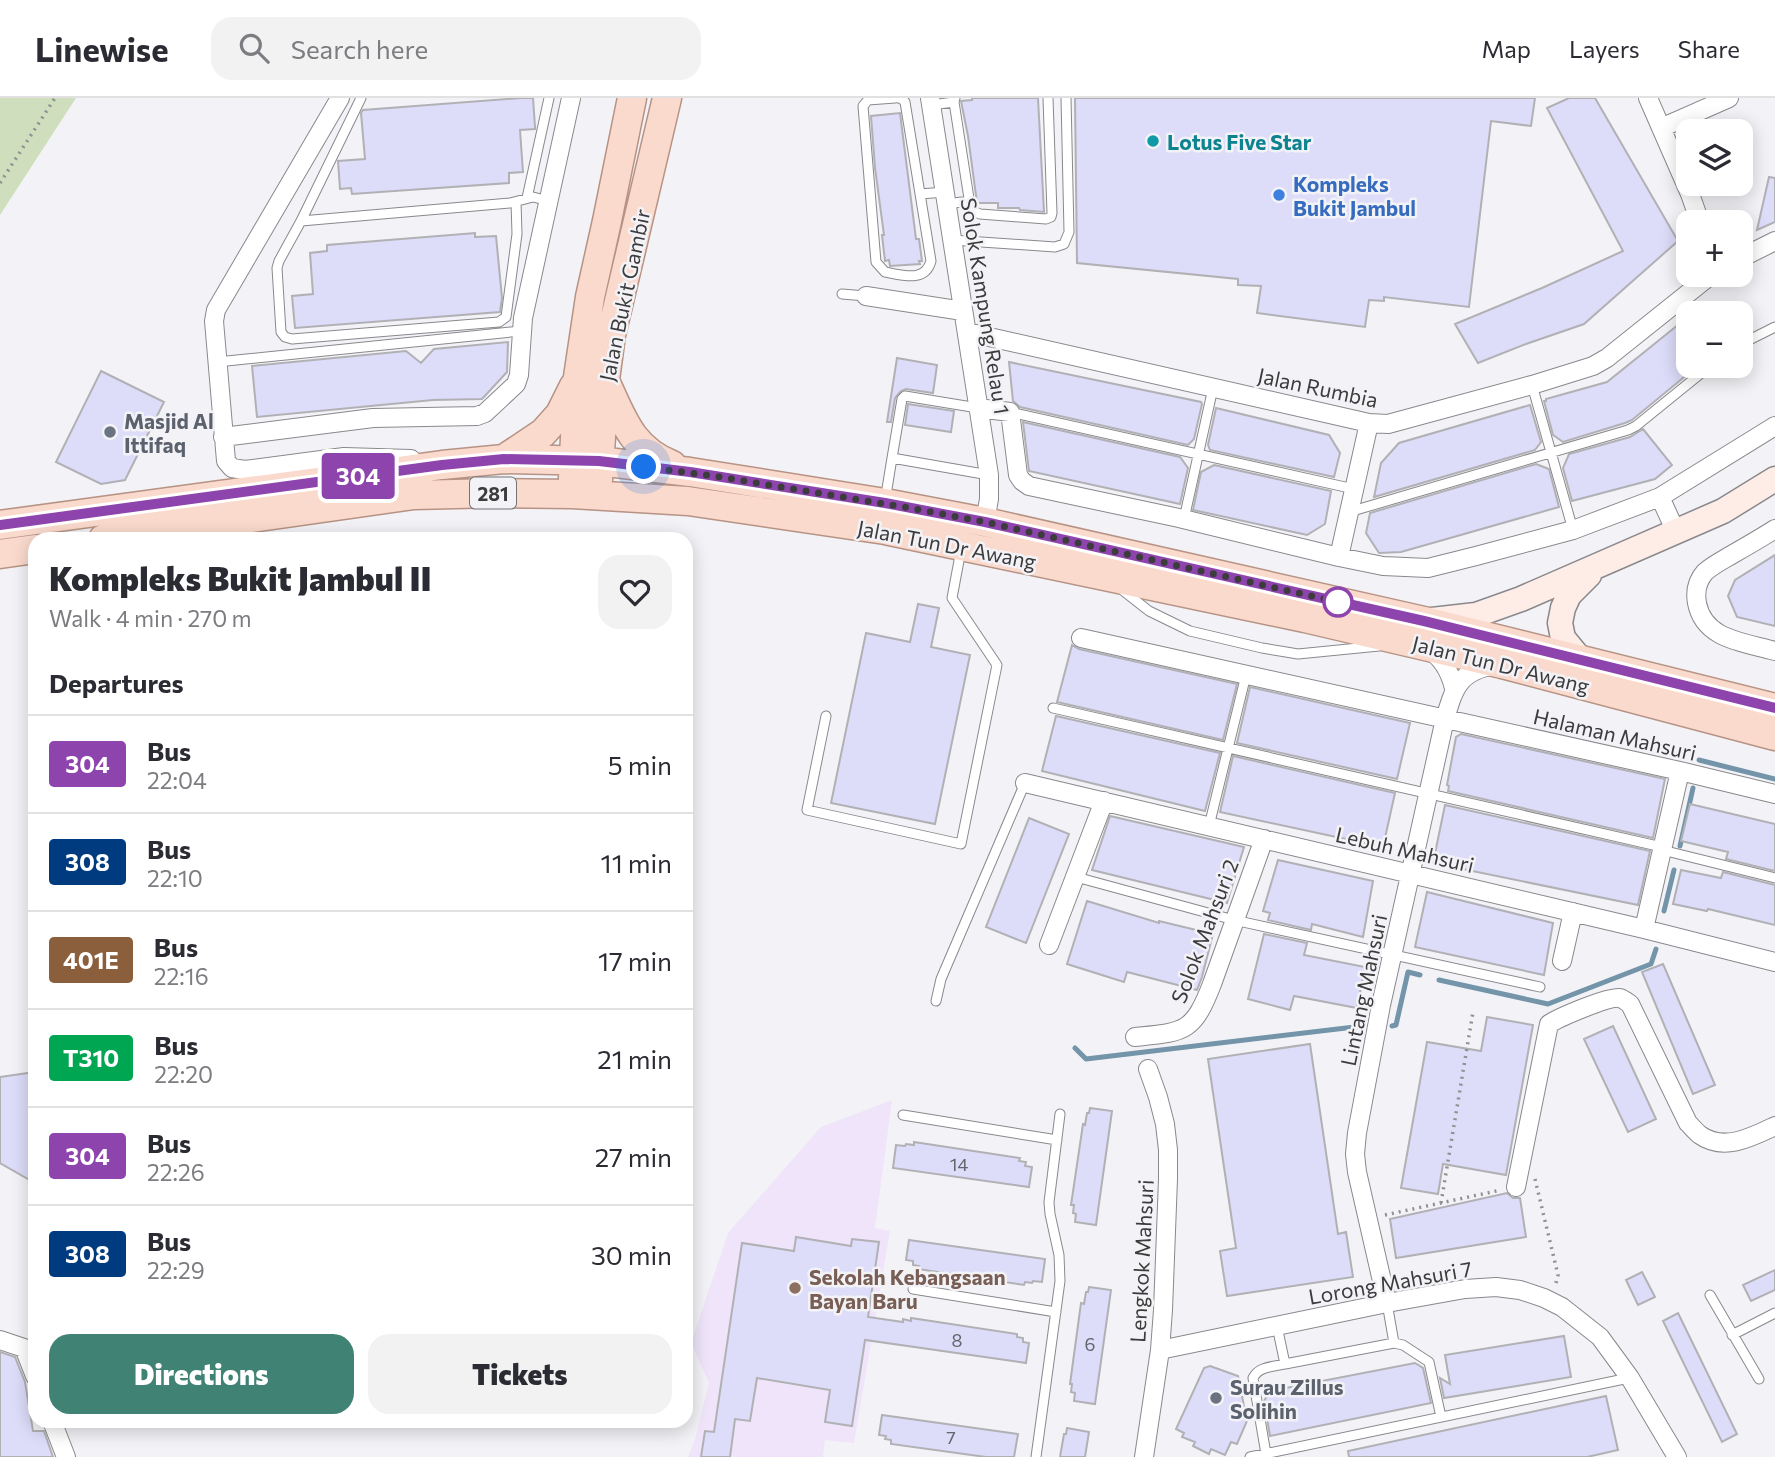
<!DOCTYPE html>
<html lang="en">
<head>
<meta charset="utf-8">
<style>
  body { margin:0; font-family:Commissioner,sans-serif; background:#f2f2f3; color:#2b2b33; height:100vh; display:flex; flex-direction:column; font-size:26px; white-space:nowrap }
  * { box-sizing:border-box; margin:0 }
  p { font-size:23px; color:#7c7c81 }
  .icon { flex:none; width:38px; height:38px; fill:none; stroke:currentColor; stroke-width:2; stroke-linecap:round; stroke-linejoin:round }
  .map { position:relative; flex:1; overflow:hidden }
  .panel { position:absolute; left:28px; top:434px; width:665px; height:896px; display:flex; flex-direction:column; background:#fff; border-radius:21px; box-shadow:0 4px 18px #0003 }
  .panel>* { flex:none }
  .badge { padding:0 14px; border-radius:5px; font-size:24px; line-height:46px }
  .buttons { position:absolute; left:1676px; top:21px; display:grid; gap:14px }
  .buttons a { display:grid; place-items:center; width:77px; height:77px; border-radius:14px; background:#fff; box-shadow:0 4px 18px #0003; font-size:35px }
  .you { position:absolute; width:35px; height:35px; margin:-18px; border:5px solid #fff; border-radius:50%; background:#1a73e8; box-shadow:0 0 0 10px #1a73e833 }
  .map>.badge { position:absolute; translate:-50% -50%; box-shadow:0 0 0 4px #fff }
  h2 { padding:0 21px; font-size:26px; line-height:63px }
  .round { display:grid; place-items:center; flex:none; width:74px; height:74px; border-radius:21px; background:#f2f2f3 }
  .overview { display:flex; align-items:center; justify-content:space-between; height:119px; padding:0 21px }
  h1 { font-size:33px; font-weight:800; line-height:52px }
  .action { display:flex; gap:14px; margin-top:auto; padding:14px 21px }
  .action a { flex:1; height:80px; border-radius:21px; background:#408375; color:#fff; font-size:28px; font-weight:800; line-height:80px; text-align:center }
  .action a+a { background:#f2f2f3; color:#2b2b33 }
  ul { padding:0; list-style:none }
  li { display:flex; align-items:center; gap:21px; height:98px; padding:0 21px; border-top:2px solid #e1e1e2 }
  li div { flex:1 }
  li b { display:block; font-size:26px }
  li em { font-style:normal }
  li .badge { min-width:77px; font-weight:700; text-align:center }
  header { display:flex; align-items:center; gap:42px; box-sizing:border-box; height:98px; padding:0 35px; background:#fff; border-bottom:2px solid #e1e1e2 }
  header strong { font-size:33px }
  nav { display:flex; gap:38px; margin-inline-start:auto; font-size:24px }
  .search { width:490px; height:63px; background:#f2f2f3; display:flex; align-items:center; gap:18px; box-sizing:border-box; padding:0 24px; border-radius:21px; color:#7c7c81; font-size:26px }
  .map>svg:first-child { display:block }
  .education { fill:#efe4f9 }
  .green { fill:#cfdfbd }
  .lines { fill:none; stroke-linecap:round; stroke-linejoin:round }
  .stream { stroke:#7394a9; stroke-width:5 }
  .building { fill:#dddcf9; stroke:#b1b1b5; stroke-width:2 }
  .lane-casing { stroke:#89898d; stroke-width:11 }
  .street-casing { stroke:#89898d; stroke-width:20 }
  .secondary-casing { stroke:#89898d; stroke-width:27 }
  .primary-casing { stroke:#b69384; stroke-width:31 }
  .path { stroke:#909093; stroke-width:3.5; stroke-dasharray:2 5; stroke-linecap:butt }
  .lane { stroke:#fff; stroke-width:9 }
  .street { stroke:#fff; stroke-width:18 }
  .secondary { stroke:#fdede6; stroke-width:24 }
  .primary { stroke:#fadacd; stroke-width:28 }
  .line-casing { stroke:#fff; stroke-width:16 }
  .line { stroke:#8e44ad; stroke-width:10 }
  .walk { stroke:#3c3c3d; stroke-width:7; stroke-dasharray:0 12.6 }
  .culture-dot { fill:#0f9aa8; stroke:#f3f3f7; stroke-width:2.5 }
  .shop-dot { fill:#3f7fe0; stroke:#f3f3f7; stroke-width:2.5 }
  .worship-dot { fill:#6b7280; stroke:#f3f3f7; stroke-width:2.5 }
  .stop-dot { fill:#fff; stroke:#8e44ad; stroke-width:3.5 }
  .education-dot { fill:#8d6e63; stroke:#f3f3f7; stroke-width:2.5 }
  .labels { text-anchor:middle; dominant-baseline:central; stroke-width:5; stroke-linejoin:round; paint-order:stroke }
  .number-label { font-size:18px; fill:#64646c }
  .shield { fill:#f3f3f7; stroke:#737375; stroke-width:2 }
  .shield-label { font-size:19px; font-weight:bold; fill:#3c3c3d }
  .culture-label { font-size:21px; font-weight:bold; fill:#0d838f; stroke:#f3f3f7; text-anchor:start }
  .shop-label { font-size:21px; font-weight:bold; fill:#366cbe; stroke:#f3f3f7; text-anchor:start }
  .street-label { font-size:21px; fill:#3c3c3d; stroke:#f3f3f7 }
  .worship-label { font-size:21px; font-weight:bold; fill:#5b616d; stroke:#f3f3f7; text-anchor:start }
  .education-label { font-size:21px; font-weight:bold; fill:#785e54; stroke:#f3f3f7; text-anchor:start }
</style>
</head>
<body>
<header>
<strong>Linewise</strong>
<div class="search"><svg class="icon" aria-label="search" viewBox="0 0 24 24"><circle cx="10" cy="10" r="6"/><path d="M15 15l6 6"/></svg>Search here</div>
<nav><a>Map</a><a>Layers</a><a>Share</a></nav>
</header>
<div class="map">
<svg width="1775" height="1359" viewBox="0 0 1775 1359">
  <rect width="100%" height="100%" fill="#f3f3f7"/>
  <path class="education" d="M 892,1002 L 875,1130 L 890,1133 L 854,1345 L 825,1342 L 823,1359 L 688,1359 L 695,1341 L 709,1285 L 691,1245 L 728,1135 L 821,1029 Z"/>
  <path class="green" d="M 0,0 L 76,0 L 0,117 Z"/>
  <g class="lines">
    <path class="stream" d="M 1699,662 L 1775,681
      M 1680,748 L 1693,690
      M 1664,813 L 1674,772
      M 1439,882 L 1548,906 L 1651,866 L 1656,851
      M 1392,928 L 1396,927 L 1408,874 L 1420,877
      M 1075,950 L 1086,961 L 1363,928"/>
  </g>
  <path class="building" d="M 521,0 L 533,0 L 535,29 L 535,31 L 520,32 L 523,74 L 509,75 L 509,85 L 352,96 L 351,90 L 340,91 L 338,63 L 365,61 L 361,15 L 363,12 Z
    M 972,0 L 1038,0 L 1044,114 L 1020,112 L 1019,110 L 998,110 L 998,105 L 977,105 L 968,38 L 961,3 L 972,2 Z
    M 1075,0 L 1535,0 L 1531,28 L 1491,23 L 1469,209 L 1384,199 L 1384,203 L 1369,202 L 1365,229 L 1257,215 L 1261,188 L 1238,187 L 1238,181 L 1077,165 Z
    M 1569,0 L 1595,0 L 1678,143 L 1584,226 L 1526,246 L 1478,265 L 1455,226 L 1542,190 L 1623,153 L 1547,10 Z
    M 900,15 L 916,141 L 919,141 L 922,163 L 919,163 L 920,166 L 890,168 L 889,162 L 885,163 L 882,137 L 884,137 L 875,70 L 871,18 Z
    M 1769,79 L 1775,80 L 1775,124 L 1757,132 Z
    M 475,135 L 475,139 L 496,138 L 502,200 L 500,214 L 295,230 L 292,198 L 313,196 L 310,155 L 327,153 L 327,147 Z
    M 1689,218 L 1689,275 L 1632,322 L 1625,325 L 1563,344 L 1553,337 L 1544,303 L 1546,303 L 1546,301 L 1607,284 Z
    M 508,244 L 507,274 L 482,301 L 433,302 L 257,319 L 252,268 L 406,253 L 421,265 L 434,251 Z
    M 897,260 L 937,267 L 933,295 L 906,291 L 901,293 L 895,300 L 891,324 L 887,324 Z
    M 1009,264 L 1201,304 L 1202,306 L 1194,341 L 1188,347 L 1020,309 L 1013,303 Z
    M 101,273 L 164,304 L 125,382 L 101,386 L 56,364 Z
    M 908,306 L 954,313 L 951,334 L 905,327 Z
    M 1530,307 L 1541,344 L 1535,352 L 1374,399 L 1381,365 L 1399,345 Z
    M 1216,310 L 1329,337 L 1340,355 L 1334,379 L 1210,352 L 1208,347 Z
    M 1023,324 L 1180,359 L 1188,370 L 1180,406 L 1029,373 Z
    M 1643,331 L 1672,367 L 1655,381 L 1572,403 L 1563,370 L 1569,356 L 1630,339 Z
    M 1536,366 L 1549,371 L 1559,409 L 1401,454 L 1379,455 L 1366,435 L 1370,415 Z
    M 1214,367 L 1331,393 L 1325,426 L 1307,437 L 1193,412 L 1201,374 Z
    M 1775,457 L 1775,528 L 1737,519 L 1728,498 L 1735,482 Z
    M 918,506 L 939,510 L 931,549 L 970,557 L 935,726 L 831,705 L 866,535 L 910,544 Z
    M 1072,547 L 1079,551 L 1237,586 L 1223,642 L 1057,604 Z
    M 1250,589 L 1410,625 L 1397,681 L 1237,645 Z
    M 1056,618 L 1220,655 L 1205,713 L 1042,673 Z
    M 1461,636 L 1665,681 L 1653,740 L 1448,693 L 1449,688 L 1447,687 L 1456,639 Z
    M 1233,658 L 1395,695 L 1383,749 L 1220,714 Z
    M 1690,706 L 1775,726 L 1775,773 L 1726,761 L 1728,754 L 1681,743 Z
    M 1445,707 L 1650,753 L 1638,807 L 1433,765 Z
    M 1110,718 L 1244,749 L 1227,805 L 1092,772 Z
    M 1029,720 L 1069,736 L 1026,845 L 986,829 Z
    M 1278,762 L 1373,783 L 1363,839 L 1312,826 L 1311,832 L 1268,822 L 1270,815 L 1263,813 Z
    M 1681,772 L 1721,780 L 1723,774 L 1775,787 L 1775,827 L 1708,811 L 1707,813 L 1673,806 Z
    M 1427,794 L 1553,825 L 1544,877 L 1415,849 Z
    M 1087,803 L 1159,825 L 1159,823 L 1213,836 L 1202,879 L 1197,892 L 1127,874 L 1124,884 L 1067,866 Z
    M 1264,836 L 1307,845 L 1304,857 L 1365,869 L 1357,910 L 1294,898 L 1290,912 L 1248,901 Z
    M 1663,866 L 1715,987 L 1693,996 L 1642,874 Z
    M 1487,919 L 1533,927 L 1506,1077 L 1443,1066 L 1438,1096 L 1401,1090 L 1427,944 L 1481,953 Z
    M 1613,928 L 1656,1021 L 1628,1034 L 1584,941 Z
    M 1310,946 L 1338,1136 L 1346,1134 L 1353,1179 L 1227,1198 L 1220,1153 L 1236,1150 L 1208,961 Z
    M 35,974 L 35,1085 L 0,1065 L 0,979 Z
    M 1090,1010 L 1112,1013 L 1096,1127 L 1075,1124 L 1076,1116 L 1073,1115 L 1074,1107 L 1071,1107 L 1083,1026 L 1085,1027 L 1087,1015 L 1089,1015 Z
    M 914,1044 L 1020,1060 L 1019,1063 L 1026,1064 L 1025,1068 L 1032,1069 L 1029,1089 L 893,1070 L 896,1047 L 905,1048 L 906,1046 L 914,1047 Z
    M 1507,1095 L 1513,1100 L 1520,1100 L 1526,1139 L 1396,1160 L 1390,1121 Z
    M 796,1139 L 851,1148 L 852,1141 L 879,1144 L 868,1219 L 903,1224 L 903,1221 L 911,1223 L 911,1220 L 1017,1236 L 1017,1239 L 1023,1240 L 1023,1244 L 1029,1245 L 1026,1265 L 865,1242 L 852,1328 L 825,1324 L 830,1292 L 757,1280 L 750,1323 L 735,1321 L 730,1359 L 701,1359 L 705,1333 L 714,1334 L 742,1145 L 794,1153 Z
    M 909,1142 L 1045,1161 L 1042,1184 L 1033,1183 L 1032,1185 L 1025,1184 L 1024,1187 L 918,1171 L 919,1168 L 913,1167 L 913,1163 L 906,1162 Z
    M 1775,1172 L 1775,1192 L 1751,1203 L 1743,1187 Z
    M 1642,1174 L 1655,1199 L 1638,1207 L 1626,1182 Z
    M 1089,1189 L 1111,1192 L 1095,1306 L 1074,1303 L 1075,1295 L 1071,1294 L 1072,1286 L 1070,1286 L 1081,1205 L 1084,1206 L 1086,1194 L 1088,1194 Z
    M 1678,1215 L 1737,1336 L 1722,1344 L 1663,1223 Z
    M 1564,1238 L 1571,1279 L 1444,1300 L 1440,1280 L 1450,1286 L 1445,1257 Z
    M 0,1254 L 15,1259 L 25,1284 L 33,1333 L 44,1333 L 53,1359 L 0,1359 Z
    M 1415,1265 L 1423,1270 L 1431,1305 L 1270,1338 L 1264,1303 L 1270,1293 Z
    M 1210,1268 L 1238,1278 L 1247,1323 L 1237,1346 L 1231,1344 L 1225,1357 L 1211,1351 L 1209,1356 L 1193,1348 L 1195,1344 L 1182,1339 L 1184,1335 L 1176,1331 L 1204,1270 Z
    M 1606,1298 L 1618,1352 L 1587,1359 L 1349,1359 L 1348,1353 Z
    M 882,1317 L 1018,1336 L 1014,1359 L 986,1359 L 891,1346 L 891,1342 L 885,1341 L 886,1338 L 879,1337 Z
    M 1067,1330 L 1089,1334 L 1085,1359 L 1060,1359 L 1064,1336 L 1066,1336 Z"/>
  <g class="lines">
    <defs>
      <path id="lane" d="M 361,0 L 301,123 L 279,163 L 277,170 L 281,234 L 285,239 L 292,241 L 499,224 L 506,219 L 517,136 L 516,104
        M 895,0 L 868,2 L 863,8 L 876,164 L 885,174 C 902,177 925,185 931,163 L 905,4 L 902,1 L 898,0
        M 955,0 L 954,4 L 970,107 L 973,113 L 980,116 L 1046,121 L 1051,119 L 1052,115 L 1048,0
        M 931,7 L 954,4
        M 920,96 L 945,94
        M 527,100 L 549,0
        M 947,106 L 969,103
        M 301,123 L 510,105 L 533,99 L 549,103
        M 952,142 L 1055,149 L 1064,146 L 1069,134 L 1066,0
        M 842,196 L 866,198
        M 1741,246 L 1775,229
        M 217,264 L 521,233
        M 1532,287 L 1573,432
        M 1010,314 L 1354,391
        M 892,360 L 902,301 L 905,298 L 978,310
        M 885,403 L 892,360 L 989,377
        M 1349,414 L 1628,332 L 1636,328 L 1710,268
        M 1184,421 L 1213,290
        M 1121,491 L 1149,513 L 1190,533 L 1262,550 L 1298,556 L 1379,548
        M 1053,610 L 1662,749
        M 826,618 L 807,712 L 961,746 L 997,567 L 952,500 L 961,452
        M 1209,728 L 1246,577
        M 1662,752 L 1775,780
        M 1076,779 L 1234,822 L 1540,889
        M 936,903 L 941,881 L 1025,685
        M 903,1017 L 1057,1042
        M 913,1191 L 1056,1214
        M 1710,1197 L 1759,1281
        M 1277,1228 L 1285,1266 L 1394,1245 L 1387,1205
        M 1732,1237 L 1775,1215
        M 1394,1245 L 1403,1247 L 1429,1264 L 1441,1319
        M 1266,1356 L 1253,1280 C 1259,1268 1273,1269 1285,1266
        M 1036,1359 L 1060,1183 L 1059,1157 L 1050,1116 L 1049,1104 L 1060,1016
        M 1250,1359 L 1629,1280"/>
      <path id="street" d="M 340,0 L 216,212 L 214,223 L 226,363 L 232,370 L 245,372 L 344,359 L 411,361
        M 930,0 L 989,377 L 989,401 L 985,424
        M 1648,0 L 1690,96 L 1700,124
        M 1661,30 L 1729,0
        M 1741,160 L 1775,143
        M 866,198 L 963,213
        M 967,234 L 1369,325 L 1388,326 L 1532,287 L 1593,268 L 1607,260 L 1711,177
        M 978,310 L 1010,314 L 1018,377 L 1022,383 L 1029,388 L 1179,420 L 1339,459 L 1383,468 L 1428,470 L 1476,458 L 1573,432 L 1660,399 L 1775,328
        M 223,339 L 373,320 L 477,318 L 485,315 L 516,286 L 519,277 L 523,220 L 571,0
        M 1660,399 L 1676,434
        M 1775,431 C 1761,440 1747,448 1733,456 C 1723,462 1713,467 1705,474 C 1697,483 1695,494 1697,505 C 1704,542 1744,544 1775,553
        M 1339,459 L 1369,325
        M 1081,540 L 1680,673 L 1775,696
        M 1428,551 C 1443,560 1450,574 1454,590
        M 1025,685 L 1644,831 L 1775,864
        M 1644,831 L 1680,673
        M 1049,847 L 1104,703
        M 1562,863 L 1573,814
        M 1135,939 C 1185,934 1193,935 1212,886 L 1264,741
        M 1516,1089 L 1549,926 C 1560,919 1609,898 1620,900 C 1623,901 1627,904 1630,906 L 1688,1025 C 1692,1029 1696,1034 1700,1037 C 1724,1054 1752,1039 1775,1028
        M 1387,1205 L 1357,1074 L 1355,1056 L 1357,1035 L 1381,907 L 1445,621 C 1454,590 1459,573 1495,567
        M 0,1242 L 24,1250 L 35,1278
        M 1160,1252 L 1387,1205 L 1465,1191 L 1496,1189 L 1520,1192 L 1544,1200 L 1562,1209 L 1600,1239 L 1630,1280 L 1677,1359
        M 52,1323 L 66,1359
        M 1144,1359 L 1160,1252 L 1163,1212 L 1168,1081 L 1168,1052 L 1165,1026 L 1158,999 L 1148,971"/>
      <path id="secondary" d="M 1432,522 L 1476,517 L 1521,501 L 1723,413 L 1775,381
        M 1581,562 L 1563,540 L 1560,525 L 1563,510 L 1569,497 L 1589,477"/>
      <path id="primary" d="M 606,285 C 623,322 632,351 672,367
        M 504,361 L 543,335 L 560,316 L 574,288
        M 573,380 L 578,279 L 590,199 L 607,123 L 632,0
        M 598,382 L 605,282 L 611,237 L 667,0
        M 0,427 L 442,367 L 504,361 L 599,363 L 690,374 L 885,405 L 985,424 L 1424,523 L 1775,610
        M 103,441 L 414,397 L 496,395 L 572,396 L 688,403 L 885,432 L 1305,520 L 1502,566 L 1775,638
        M 0,456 L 35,451"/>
    </defs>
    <use href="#lane" class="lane-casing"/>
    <use href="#street" class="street-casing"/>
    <use href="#secondary" class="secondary-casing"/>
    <use href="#primary" class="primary-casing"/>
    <path class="path" d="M 0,85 L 55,0
      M 1535,1081 L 1558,1177 L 1555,1189
      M 1441,1105 L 1473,914
      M 1385,1117 L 1501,1092"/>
    <use href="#lane" class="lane"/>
    <use href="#street" class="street"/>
    <use href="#secondary" class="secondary"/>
    <use href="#primary" class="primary"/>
  </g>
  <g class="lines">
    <defs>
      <path id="line" d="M 0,427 L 442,367 L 504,361 L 599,363 L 690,374 L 885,405 L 985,424 L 1424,523 L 1775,610"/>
    </defs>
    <use href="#line" class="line-casing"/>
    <use href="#line" class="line"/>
    <path class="walk" d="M 644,369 L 714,378 L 910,410 L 985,424 L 1338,504"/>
  </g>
  <circle class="culture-dot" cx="1153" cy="43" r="7"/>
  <circle class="shop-dot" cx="1279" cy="97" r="7"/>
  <g class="worship-dot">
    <circle cx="110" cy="334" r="7"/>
    <circle cx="1216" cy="1300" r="7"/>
  </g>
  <circle class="stop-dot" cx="1338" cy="504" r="14"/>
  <circle class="education-dot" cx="795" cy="1190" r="7"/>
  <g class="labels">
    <g class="number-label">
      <text x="959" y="1066">14</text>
      <text x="957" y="1242">8</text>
      <text x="1090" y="1246">6</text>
      <text x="951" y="1339">7</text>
    </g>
    <rect class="shield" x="470" y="379.5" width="46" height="31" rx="5"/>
    <g class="shield-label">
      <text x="493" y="395">281</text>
    </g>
    <g class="culture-label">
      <text x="1167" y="43">Lotus Five Star</text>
    </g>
    <g class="shop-label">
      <text x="1293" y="85">Kompleks<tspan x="1293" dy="24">Bukit Jambul</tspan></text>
    </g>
    <g class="street-label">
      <text transform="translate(624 197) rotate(-78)">Jalan Bukit Gambir</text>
      <text transform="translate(986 208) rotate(81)">Solok Kampung Relau 1</text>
      <text transform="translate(1318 289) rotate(12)">Jalan Rumbia</text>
      <text transform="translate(947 446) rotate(11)">Jalan Tun Dr Awang</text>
      <text transform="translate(1501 566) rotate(14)">Jalan Tun Dr Awang</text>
      <text transform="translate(1615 636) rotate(13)">Halaman Mahsuri</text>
      <text transform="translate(1405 751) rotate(13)">Lebuh Mahsuri</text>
      <text transform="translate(1204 833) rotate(-69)">Solok Mahsuri 2</text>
      <text transform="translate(1363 892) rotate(-78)">Lintang Mahsuri</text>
      <text transform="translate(1141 1163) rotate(-87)">Lengkok Mahsuri</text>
      <text transform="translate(1390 1184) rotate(-10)">Lorong Mahsuri 7</text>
    </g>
    <g class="worship-label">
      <text x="124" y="322">Masjid Al<tspan x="124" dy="24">Ittifaq</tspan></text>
      <text x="1230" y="1288">Surau Zillus<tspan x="1230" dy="24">Solihin</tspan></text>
    </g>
    <g class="education-label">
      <text x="809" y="1178">Sekolah Kebangsaan<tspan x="809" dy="24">Bayan Baru</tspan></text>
    </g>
  </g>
</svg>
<div class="buttons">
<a><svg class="icon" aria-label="layers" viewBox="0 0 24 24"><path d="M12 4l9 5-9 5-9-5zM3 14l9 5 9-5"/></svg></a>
<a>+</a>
<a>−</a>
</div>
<div class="you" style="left:644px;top:369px"></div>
<b class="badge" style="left:358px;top:378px;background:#8e44ad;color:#fff">304</b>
<section class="panel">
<div class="overview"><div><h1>Kompleks Bukit Jambul II</h1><p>Walk · 4 min · 270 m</p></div><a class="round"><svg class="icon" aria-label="heart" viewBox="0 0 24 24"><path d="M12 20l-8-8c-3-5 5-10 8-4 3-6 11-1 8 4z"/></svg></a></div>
<h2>Departures</h2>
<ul>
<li><span class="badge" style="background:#8e44ad;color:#fff">304</span><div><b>Bus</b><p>22:04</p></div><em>5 min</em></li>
<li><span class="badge" style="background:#003b80;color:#fff">308</span><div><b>Bus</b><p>22:10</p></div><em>11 min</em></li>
<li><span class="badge" style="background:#8b5e3c;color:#fff">401E</span><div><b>Bus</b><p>22:16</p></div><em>17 min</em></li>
<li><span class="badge" style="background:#00a651;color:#fff">T310</span><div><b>Bus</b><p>22:20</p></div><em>21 min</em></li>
<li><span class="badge" style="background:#8e44ad;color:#fff">304</span><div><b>Bus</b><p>22:26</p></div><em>27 min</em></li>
<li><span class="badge" style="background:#003b80;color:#fff">308</span><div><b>Bus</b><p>22:29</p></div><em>30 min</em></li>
</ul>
<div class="action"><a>Directions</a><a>Tickets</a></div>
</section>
</div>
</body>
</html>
